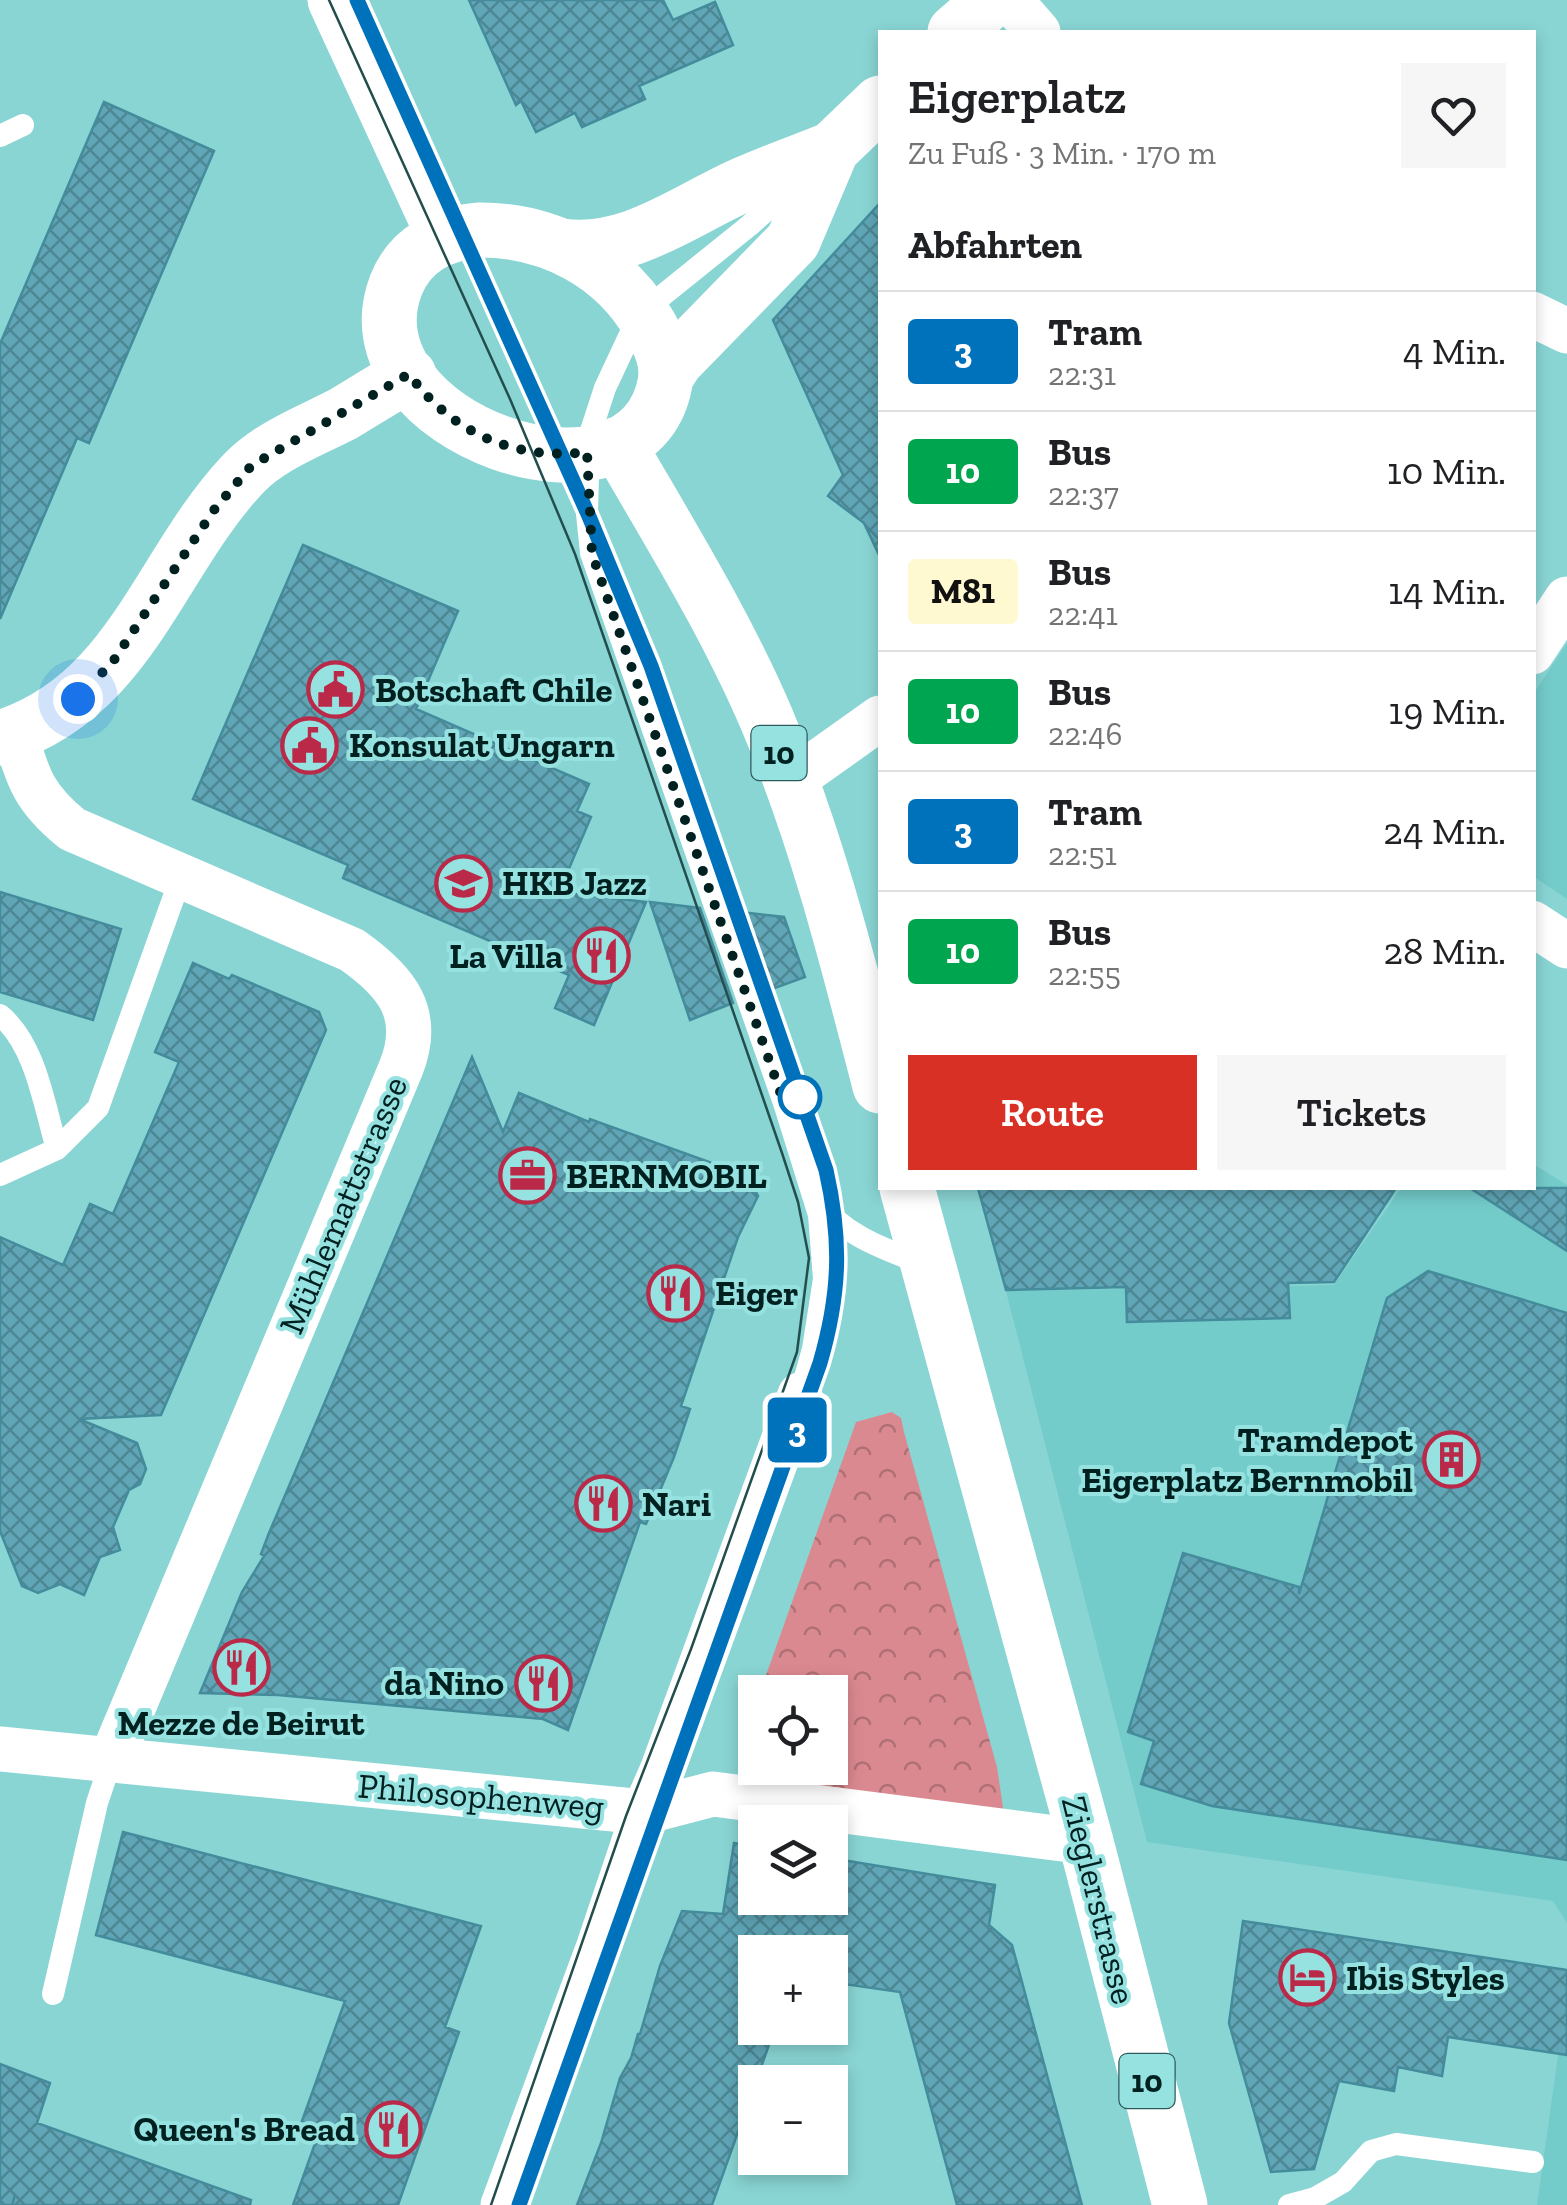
<!DOCTYPE html>
<html lang="de">
<head>
<meta charset="utf-8">
<style>
  body { margin:0; font-family:"Zilla Slab",serif; background:#f6f6f6; color:#202124; height:100vh; display:flex; flex-direction:column; font-size:38px; white-space:nowrap }
  * { box-sizing:border-box; margin:0 }
  p { font-size:32px; color:#757577 }
  .icon { flex:none; width:55px; height:55px; fill:none; stroke:currentColor; stroke-width:2; stroke-linecap:round; stroke-linejoin:round }
  .map { position:relative; flex:1; overflow:hidden }
  .panel { position:absolute; left:878px; top:30px; width:658px; height:1160px; display:flex; flex-direction:column; background:#fff; border-radius:0px; box-shadow:0 5px 15px #0003 }
  .panel>* { flex:none }
  .badge { padding:0 20px; border-radius:8px; font-size:35px; line-height:65px }
  .tools { position:absolute; left:738px; top:1675px; display:grid; gap:20px }
  .tools a { display:grid; place-items:center; width:110px; height:110px; border-radius:0px; background:#fff; box-shadow:0 5px 15px #0003; font-size:50px }
  .you { position:absolute; width:50px; height:50px; margin:-25px; border:8px solid #fff; border-radius:50%; background:#1a73e8; box-shadow:0 0 0 15px #1a73e833 }
  .map>.badge { position:absolute; translate:-50% -50%; box-shadow:0 0 0 5px #fff }
  h2 { padding:0 30px; font-size:38px; line-height:90px }
  .round { display:grid; place-items:center; flex:none; width:105px; height:105px; border-radius:0px; background:#f6f6f6 }
  .headline { display:flex; align-items:center; justify-content:space-between; height:170px; padding:0 30px }
  h1 { font-size:48px; font-weight:600; line-height:75px }
  .action { display:flex; gap:20px; margin-top:auto; padding:20px 30px }
  .action a { flex:1; height:115px; border-radius:0px; background:#d93025; color:#fff; font-size:40px; font-weight:600; line-height:115px; text-align:center }
  .action a+a { background:#f6f6f6; color:#202124 }
  ul { padding:0; list-style:none }
  li { display:flex; align-items:center; gap:30px; height:120px; padding:0 30px; border-top:2px solid #e0e0e0 }
  li div { flex:1 }
  li b { display:block; font-size:38px }
  li em { font-style:normal }
  li .badge { min-width:110px; font-weight:700; text-align:center }
  .map>svg:first-child { display:block }
  .built { fill:#73cbca }
  .park { fill:url(#park-crowns) }
  .building { fill:url(#building-cross-hatch); stroke:#448c9c; stroke-width:2.5 }
  .lines { fill:none; stroke-linecap:round; stroke-linejoin:round }
  .lane { stroke:#fff; stroke-width:22 }
  .street { stroke:#fff; stroke-width:45 }
  .secondary { stroke:#fff; stroke-width:55 }
  .primary { stroke:#fff; stroke-width:55 }
  .tram { stroke:#234e4e; stroke-width:2.5 }
  .line-casing { stroke:#fff; stroke-width:22 }
  .line { stroke:#0072bc; stroke-width:15 }
  .walk { stroke:#012121; stroke-width:10; stroke-dasharray:0 18 }
  .stop-dot { fill:#fff; stroke:#0072bc; stroke-width:5 }
  .labels { text-anchor:middle; dominant-baseline:central; stroke-width:8; stroke-linejoin:round; paint-order:stroke }
  .shield { fill:#96e2e1; stroke:#2e5b5b; stroke-width:2.5 }
  .shield-label { font-size:32px; font-weight:bold; fill:#012121 }
  .poi-label { font-size:35px; font-weight:bold; fill:#012121; stroke:#96e2e1; text-anchor:start }
  .street-label { font-size:35px; fill:#012121; stroke:#96e2e1 }
</style>
</head>
<body>
<div class="map">
<svg width="1567" height="2205" viewBox="0 0 1567 2205">
  <defs>
    <pattern id="park-crowns" width="20" height="18" patternUnits="userSpaceOnUse" patternTransform="scale(2.5)"><rect width="20" height="18" fill="#db8990"/><path d="M2 6a3 3 0 1 1 6 0M12 15a3 3 0 1 1 6 0" fill="none" stroke="#af7075"/></pattern>
    <pattern id="building-cross-hatch" width="8" height="8" patternUnits="userSpaceOnUse" patternTransform="scale(2.5)"><rect width="8" height="8" fill="#60a6b7"/><path d="M0 0l8 8M0 8l8-8" fill="none" stroke="#4d8794"/></pattern>
  </defs>
  <rect width="100%" height="100%" fill="#89d5d4"/>
  <path class="built" d="M 1567,643 L 1567,899 L 1533,876 L 1532,696 Z
    M 1533,1164 L 1567,1185 L 1567,1923 L 1553,1901 L 1147,1842 L 1006,1291 L 1334,1285 L 1401,1188 L 1532,1188 Z
    M 1567,1993 L 1567,2205 L 1537,2205 Z"/>
  <path class="park" d="M 892,1412 L 901,1418 L 904,1432 L 997,1767 L 1005,1821 L 744,1780 L 755,1712 L 755,1768 L 830,1768 L 830,1692 L 760,1692 L 856,1422 Z"/>
  <path class="building" d="M 469,0 L 663,0 L 673,20 L 715,2 L 733,45 L 639,86 L 645,99 L 582,127 L 575,113 L 536,132 L 521,101 L 516,105 Z
    M 104,102 L 214,151 L 89,443 L 77,438 L 0,619 L 0,344 Z
    M 880,203 L 880,557 L 864,523 L 828,496 L 843,475 L 773,320 Z
    M 303,545 L 458,611 L 416,709 L 589,784 L 577,811 L 591,817 L 559,892 L 646,902 L 594,1025 L 555,1008 L 569,975 L 343,878 L 348,865 L 193,799 Z
    M 0,892 L 121,929 L 93,1020 L 0,992 Z
    M 650,902 L 700,908 L 733,1003 L 690,1020 Z
    M 733,911 L 784,917 L 805,977 L 761,993 Z
    M 193,963 L 229,979 L 232,975 L 319,1012 L 326,1030 L 161,1415 L 79,1419 L 137,1443 L 146,1469 L 140,1484 L 129,1490 L 113,1527 L 120,1550 L 100,1557 L 84,1595 L 60,1584 L 38,1593 L 22,1586 L 0,1531 L 0,1237 L 63,1265 L 90,1204 L 113,1214 L 179,1062 L 155,1052 Z
    M 472,1057 L 503,1132 L 519,1093 L 589,1122 L 590,1119 L 748,1176 L 758,1196 L 738,1237 L 681,1406 L 690,1409 L 674,1457 L 646,1524 L 640,1522 L 568,1730 L 543,1719 L 278,1695 L 200,1693 L 242,1592 L 264,1556 L 261,1554 L 269,1533 Z
    M 978,1188 L 1396,1188 L 1334,1282 L 1288,1283 L 1290,1318 L 1127,1322 L 1126,1287 L 1006,1290 Z
    M 1470,1188 L 1567,1188 L 1567,1251 Z
    M 1428,1271 L 1567,1313 L 1567,1860 L 1212,1806 L 1141,1784 L 1154,1741 L 1128,1732 L 1183,1553 L 1299,1587 L 1299,1594 L 1387,1298 Z
    M 123,1832 L 481,1926 L 445,2027 L 459,2032 L 398,2205 L 293,2205 L 321,2127 L 302,2121 L 345,2001 L 96,1935 Z
    M 734,1843 L 755,1846 L 755,1898 L 830,1898 L 830,1858 L 995,1885 L 989,1925 L 1012,1945 L 1082,2205 L 957,2205 L 900,1992 L 830,1982 L 830,1952 L 755,1952 L 755,2028 L 775,2028 L 712,2205 L 577,2205 L 601,2143 L 620,2078 L 631,2058 L 638,2034 L 640,2034 L 660,1966 L 682,1911 L 723,1914 Z
    M 1243,1921 L 1567,1970 L 1567,2055 L 1448,2037 L 1442,2076 L 1398,2067 L 1394,2091 L 1339,2081 L 1314,2169 L 1271,2172 L 1229,2023 Z
    M 0,2064 L 50,2083 L 37,2123 L 251,2200 L 250,2205 L 12,2205 L 15,2195 L 12,2205 L 0,2205 Z"/>
  <g class="lines">
    <path class="lane" d="M 0,136 L 23,125
      M 0,1015 C 36,1045 44,1105 57,1149
      M 0,1175 L 57,1149 L 98,1108 L 181,877
      M 818,1200 C 843,1236 887,1250 926,1265
      M 800,1395 L 813,1349 L 824,1279 L 819,1215 L 784,1103 L 591,553 L 587,514 L 589,437 L 605,388 L 634,326 L 642,312 L 750,225 L 804,177
      M 53,1994 L 97,1803 L 112,1758
      M 1289,2205 L 1315,2198 L 1343,2182 L 1371,2151 L 1396,2144 L 1533,2162"/>
    <path class="street" d="M 1010,0 L 1038,32
      M 1532,314 L 1567,331
      M 1532,652 L 1567,599
      M 15,733 C 28,779 34,798 72,829 L 352,950 C 396,981 423,1013 401,1068 L 112,1758
      M 790,782 L 880,718
      M 1532,923 L 1567,946
      M 0,1749 L 644,1812 L 713,1794 L 1086,1842
      M 503,2205 L 599,1946 L 644,1812 L 662,1771 L 800,1395"/>
    <path class="secondary" d="M 335,0 L 444,236
      M 955,32 L 992,0
      M 562,246 C 630,255 685,210 744,184 C 773,171 803,161 832,149
      M 666,377 L 676,361 L 793,241 L 832,149 L 880,103"/>
    <path class="primary" d="M 480,230 C 550,230 615,264 650,326 C 660,344 669,362 665,383 C 638,531 341,427 396,285 C 410,249 443,233 480,230 Z
      M 618,444 C 670,534 726,624 767,720 C 817,838 848,962 880,1086
      M 0,738 C 131,698 159,562 244,473 C 270,446 310,431 343,414 C 365,401 386,387 409,375
      M 907,1188 L 1086,1842 L 1180,2205"/>
    <path class="tram" d="M 329,0 L 510,399 L 575,554 L 782,1153 L 798,1202 L 809,1258 L 797,1352 L 691,1649 L 626,1816 L 491,2205
      M 357,0 L 587,514 L 651,666 L 826,1171 C 842,1241 840,1294 820,1363 L 519,2205"/>
  </g>
  <g class="lines">
    <defs>
      <path id="line" d="M 357,0 L 588,514 L 651,666 L 826,1170 C 842,1241 840,1294 820,1363 L 519,2205"/>
    </defs>
    <use href="#line" class="line-casing"/>
    <use href="#line" class="line"/>
    <path class="walk" d="M 78,699 L 114,660 L 214,510 L 251,466 L 409,374 C 452,433 515,461 587,452 L 592,554 L 784,1103 L 800,1097"/>
  </g>
  <defs>
    <symbol id="civic-ring" viewBox="-11 -11 22 22"><circle r="9.5" fill="#96e2e1" stroke="#ba2948" stroke-width="1.5"/><path d="M-.6-6.5H3V-4.5H.6V-3L4-1V1h2V6H-6V1h2V-1L-.6-3ZM-1.2 2.5V6h2.4V2.5Z" fill="#ba2948"/></symbol>
    <symbol id="university-ring" viewBox="-11 -11 22 22"><circle r="9.5" fill="#96e2e1" stroke="#ba2948" stroke-width="1.5"/><path d="M0-5L7-2L0 1L-7-2ZM-4 1L0 2.5L4 1V4Q0 6-4 4Z" fill="#ba2948"/></symbol>
    <symbol id="restaurant-ring" viewBox="-11 -11 22 22"><circle r="9.5" fill="#96e2e1" stroke="#ba2948" stroke-width="1.5"/><path d="M-5-6h1v4h1v-4h1v4h1v-4h1v5L-1.5 .5V6h-2V.5L-5-1ZM5-6V6H3V1.5H1.5Q1.5-4 5-6Z" fill="#ba2948"/></symbol>
    <symbol id="office-ring" viewBox="-11 -11 22 22"><circle r="9.5" fill="#96e2e1" stroke="#ba2948" stroke-width="1.5"/><path d="M-6-3h4V-5.5h4V-3h4V5H-6ZM-1-4.5V-3h2v-1.5ZM-6 0V1H6V0Z" fill="#ba2948"/></symbol>
    <symbol id="building-ring" viewBox="-11 -11 22 22"><circle r="9.5" fill="#96e2e1" stroke="#ba2948" stroke-width="1.5"/><path d="M-4-6H4V6H1V3H-1V6H-4ZM-2.5-4.3h1.7v1.8h-1.7ZM.8-4.3h1.7v1.8H.8ZM-2.5-1h1.7V.8h-1.7ZM.8-1h1.7V.8H.8Z" fill="#ba2948"/></symbol>
    <symbol id="hotel-ring" viewBox="-11 -11 22 22"><circle r="9.5" fill="#96e2e1" stroke="#ba2948" stroke-width="1.5"/><path d="M-6-4.5h1.5V1H6V5H4.5V3h-9V5H-6ZM-4 0a1.8 1.8 0 1 1 3.6 0ZM.5 0V-2.5h3Q6-2.5 6 0Z" fill="#ba2948"/></symbol>
  </defs>
  <g fill-rule="evenodd">
    <use href="#civic-ring" x="304" y="658" width="63" height="63"/>
    <use href="#civic-ring" x="278" y="714" width="63" height="63"/>
    <use href="#university-ring" x="432" y="852" width="63" height="63"/>
    <use href="#restaurant-ring" x="570" y="924" width="63" height="63"/>
    <use href="#office-ring" x="496" y="1144" width="63" height="63"/>
    <use href="#restaurant-ring" x="644" y="1262" width="63" height="63"/>
    <use href="#building-ring" x="1420" y="1428" width="63" height="63"/>
    <use href="#restaurant-ring" x="572" y="1472" width="63" height="63"/>
    <use href="#restaurant-ring" x="210" y="1636" width="63" height="63"/>
    <use href="#restaurant-ring" x="512" y="1652" width="63" height="63"/>
    <use href="#hotel-ring" x="1276" y="1946" width="63" height="63"/>
    <use href="#restaurant-ring" x="362" y="2098" width="63" height="63"/>
  </g>
  <circle class="stop-dot" cx="800" cy="1097" r="20"/>
  <g class="labels">
    <g class="shield">
      <rect x="751.5" y="726" width="55" height="54" rx="8"/>
      <rect x="1119.5" y="2054" width="55" height="54" rx="8"/>
    </g>
    <g class="shield-label">
      <text x="779" y="753">10</text>
      <text x="1147" y="2081">10</text>
    </g>
    <g class="poi-label">
      <text x="375" y="690">Botschaft Chile</text>
      <text x="349" y="745">Konsulat Ungarn</text>
      <text x="502" y="883">HKB Jazz</text>
      <text x="563" y="956" text-anchor="end">La Villa</text>
      <text x="566" y="1176">BERNMOBIL</text>
      <text x="715" y="1293">Eiger</text>
      <text x="1413" y="1440" text-anchor="end">Tramdepot<tspan x="1413" dy="40">Eigerplatz Bernmobil</tspan></text>
      <text x="642" y="1504">Nari</text>
      <text x="504" y="1683" text-anchor="end">da Nino</text>
      <text x="241" y="1723" text-anchor="middle">Mezze de Beirut</text>
      <text x="1346" y="1978">Ibis Styles</text>
      <text x="355" y="2129" text-anchor="end">Queen's Bread</text>
    </g>
    <g class="street-label">
      <text transform="translate(343 1205) rotate(-67)">Mühlemattstrasse</text>
      <text transform="translate(481 1796) rotate(5)">Philosophenweg</text>
      <text transform="translate(1099 1900) rotate(76)">Zieglerstrasse</text>
    </g>
  </g>
</svg>
<div class="tools">
<a><svg class="icon" aria-label="locate" viewBox="0 0 24 24"><circle cx="12" cy="12" r="6"/><path d="M12 2v4M12 18v4M2 12h4M18 12h4"/></svg></a>
<a><svg class="icon" aria-label="layers" viewBox="0 0 24 24"><path d="M12 4l9 5-9 5-9-5zM3 14l9 5 9-5"/></svg></a>
<a>+</a>
<a>−</a>
</div>
<div class="you" style="left:78px;top:699px"></div>
<b class="badge" style="left:797px;top:1430px;background:#0072bc;color:#fff">3</b>
<section class="panel">
<div class="headline"><div><h1>Eigerplatz</h1><p>Zu Fuß · 3 Min. · 170 m</p></div><a class="round"><svg class="icon" aria-label="heart" viewBox="0 0 24 24"><path d="M12 20l-8-8c-3-5 5-10 8-4 3-6 11-1 8 4z"/></svg></a></div>
<h2>Abfahrten</h2>
<ul>
<li><span class="badge" style="background:#0072bc;color:#fff">3</span><div><b>Tram</b><p>22:31</p></div><em>4 Min.</em></li>
<li><span class="badge" style="background:#00a54f;color:#fff">10</span><div><b>Bus</b><p>22:37</p></div><em>10 Min.</em></li>
<li><span class="badge" style="background:#fff9d1;color:#111">M81</span><div><b>Bus</b><p>22:41</p></div><em>14 Min.</em></li>
<li><span class="badge" style="background:#00a551;color:#fff">10</span><div><b>Bus</b><p>22:46</p></div><em>19 Min.</em></li>
<li><span class="badge" style="background:#0072bc;color:#fff">3</span><div><b>Tram</b><p>22:51</p></div><em>24 Min.</em></li>
<li><span class="badge" style="background:#00a54f;color:#fff">10</span><div><b>Bus</b><p>22:55</p></div><em>28 Min.</em></li>
</ul>
<div class="action"><a>Route</a><a>Tickets</a></div>
</section>
</div>
</body>
</html>
